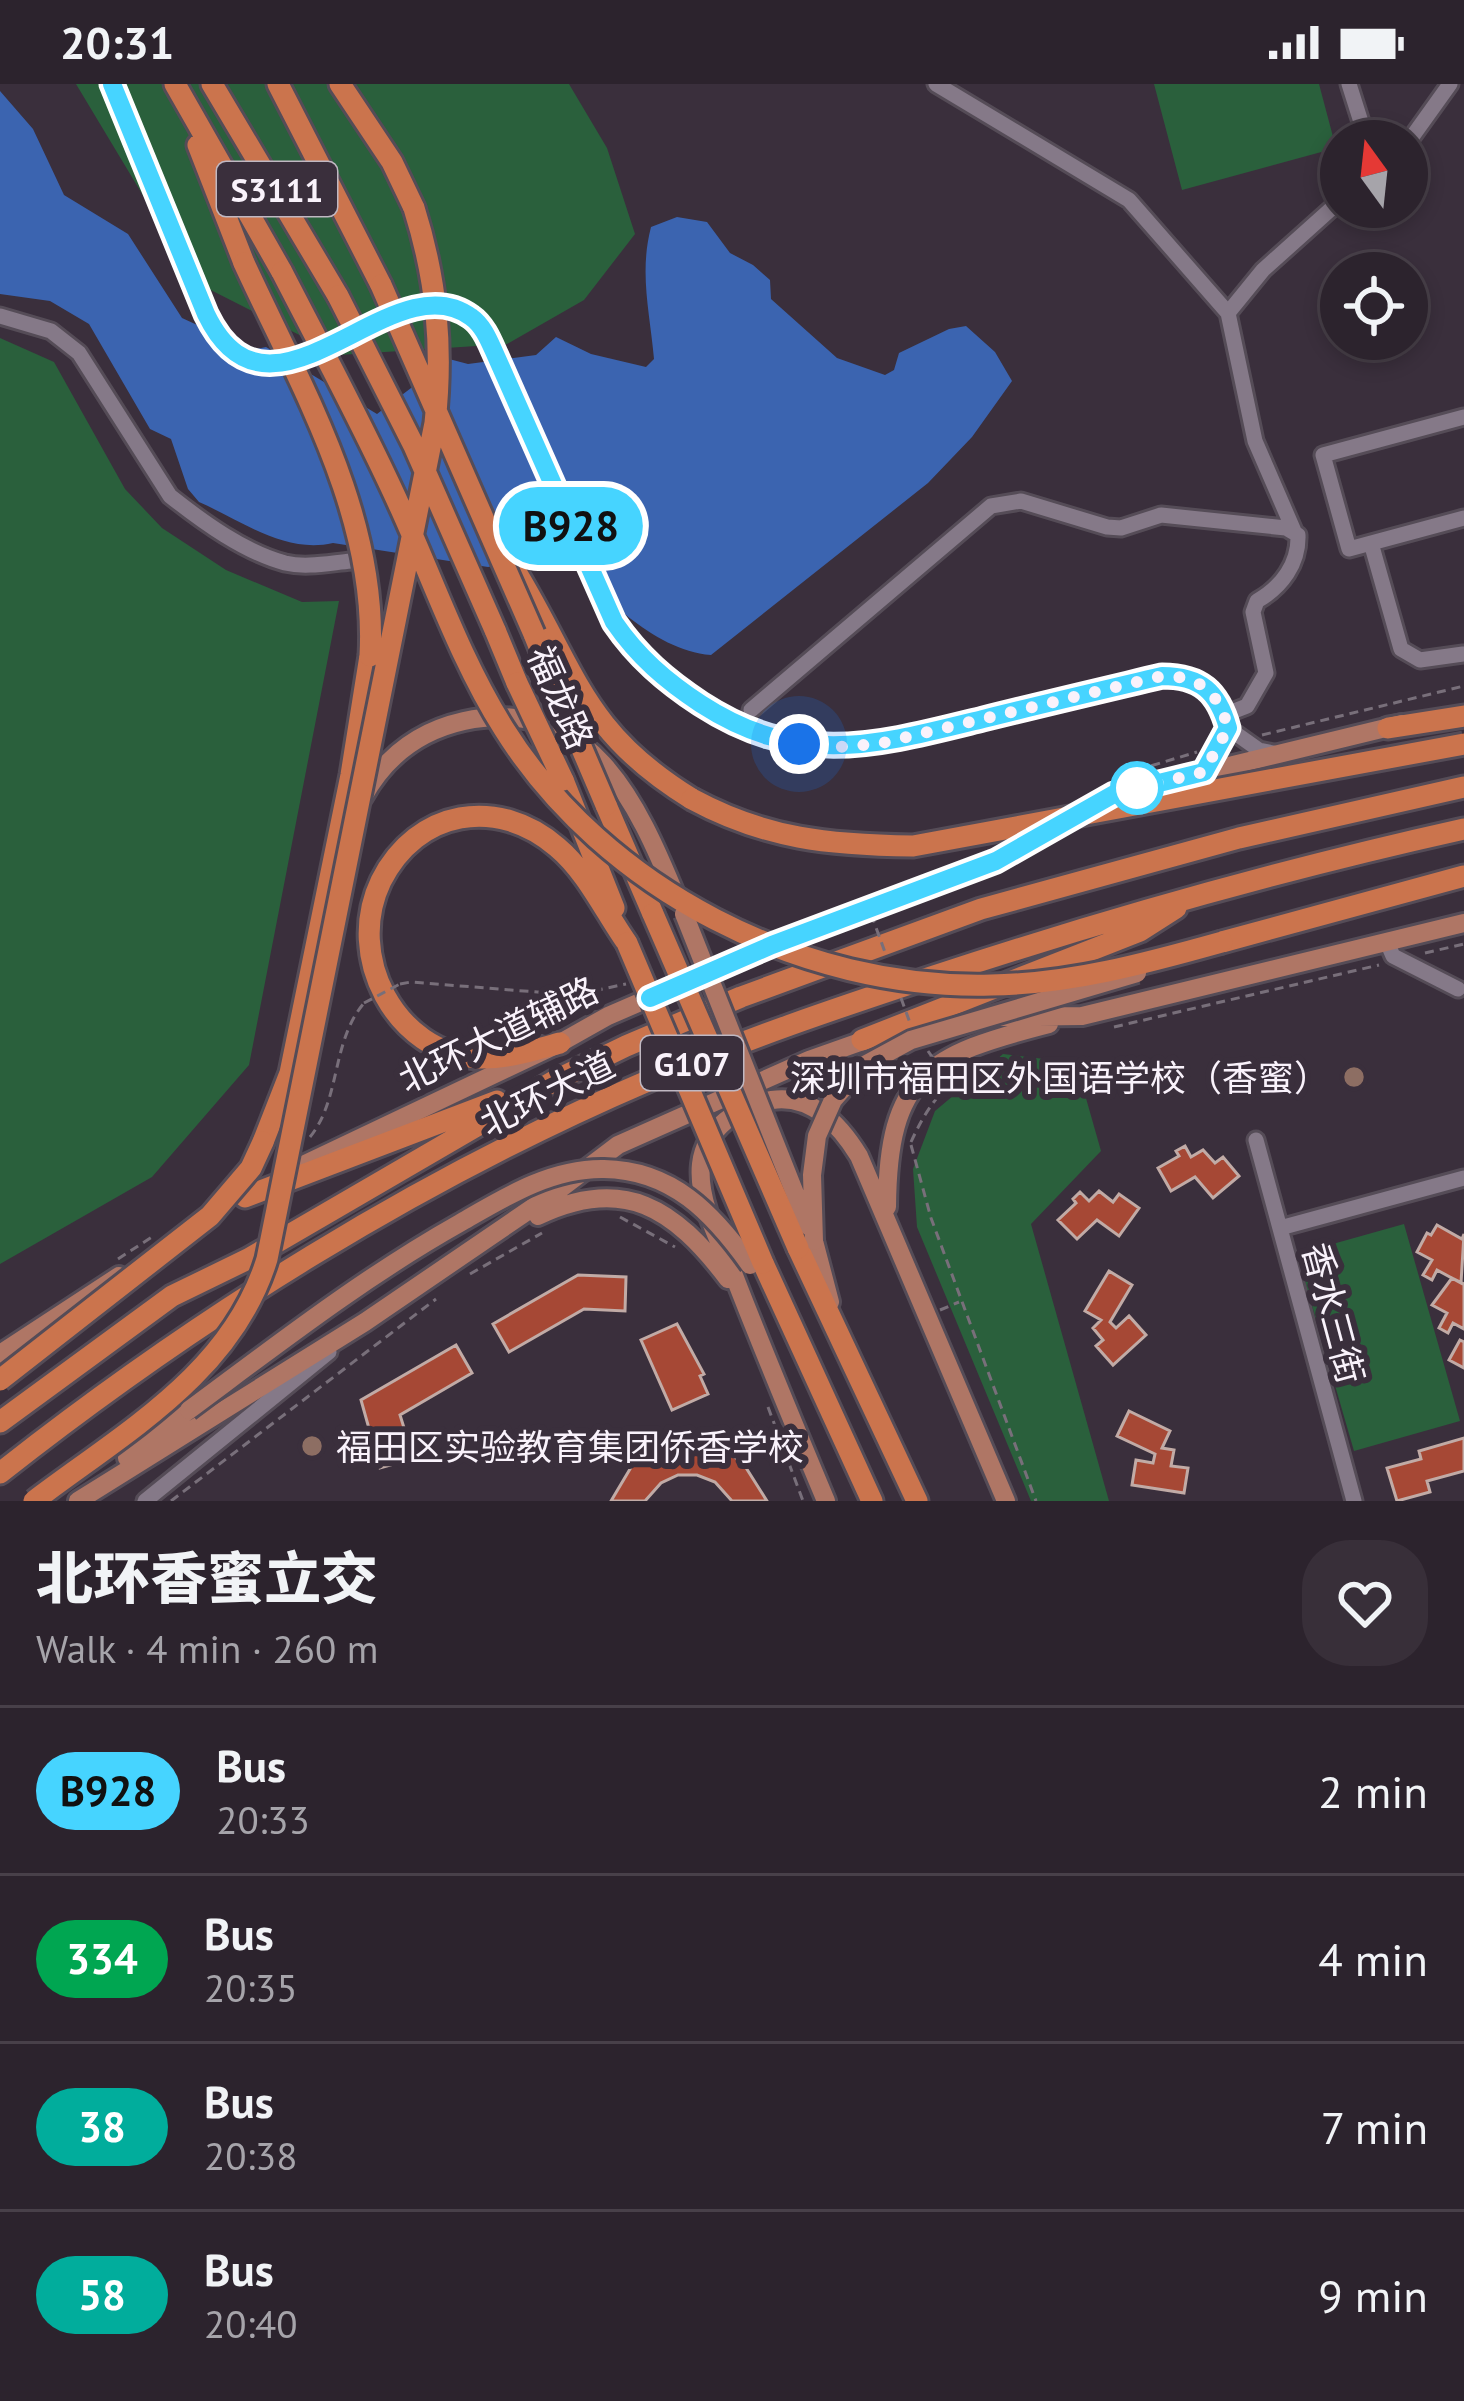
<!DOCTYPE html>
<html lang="en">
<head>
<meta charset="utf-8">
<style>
  body { margin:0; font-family:"PT Sans","Noto Sans SC",sans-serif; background:#382f39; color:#f1f3f6; height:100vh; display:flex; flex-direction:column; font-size:45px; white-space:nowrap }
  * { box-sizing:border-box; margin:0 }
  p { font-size:39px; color:#a6a4aa }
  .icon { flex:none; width:66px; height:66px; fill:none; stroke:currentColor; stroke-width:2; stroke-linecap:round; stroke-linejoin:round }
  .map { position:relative; height:1417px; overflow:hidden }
  .sheet { display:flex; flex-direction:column; background:#2c232d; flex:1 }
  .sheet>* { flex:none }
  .badge { padding:0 24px; border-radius:39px; font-size:42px; line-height:78px }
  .needle { width:78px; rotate:345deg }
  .buttons { position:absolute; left:1320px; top:36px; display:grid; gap:24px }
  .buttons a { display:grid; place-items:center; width:108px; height:108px; border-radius:50%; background:#2c232d; box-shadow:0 6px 18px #0003,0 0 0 3px #484049; font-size:60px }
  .you { position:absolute; width:60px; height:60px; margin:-30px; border:9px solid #fff; border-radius:50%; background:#1a73e8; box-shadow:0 0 0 18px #1a73e833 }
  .map>.badge { position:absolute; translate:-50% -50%; box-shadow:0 0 0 6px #fff }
  .round { display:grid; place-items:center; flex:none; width:126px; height:126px; border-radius:48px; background:#382f39 }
  .overview { display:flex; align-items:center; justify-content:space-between; height:204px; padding:0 36px }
  h1 { font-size:57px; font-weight:800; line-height:90px }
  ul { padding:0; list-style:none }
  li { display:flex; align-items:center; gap:36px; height:168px; padding:0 36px; border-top:3px solid #484049 }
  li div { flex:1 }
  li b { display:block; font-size:45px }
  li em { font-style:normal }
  li .badge { min-width:132px; font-weight:700; text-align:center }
  .status { display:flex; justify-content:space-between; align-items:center; height:84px; padding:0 60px; background:#2c232d; direction:ltr }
  .status svg { height:33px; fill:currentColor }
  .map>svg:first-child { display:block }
  .green { fill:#2a603c }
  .water { fill:#3b64b0 }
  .building { fill:#a64835; stroke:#c1aba6; stroke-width:3 }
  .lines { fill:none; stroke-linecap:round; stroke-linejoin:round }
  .minor-casing { stroke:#554c57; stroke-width:21 }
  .major-casing { stroke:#554c57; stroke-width:24 }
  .highway-casing { stroke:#554c57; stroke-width:27 }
  .path { stroke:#786f7a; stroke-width:3; stroke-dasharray:9 6; stroke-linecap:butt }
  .minor { stroke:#857988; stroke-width:15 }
  .major { stroke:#af7665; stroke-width:18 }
  .highway { stroke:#cb744d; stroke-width:21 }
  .major-bridge-casing { stroke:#554c57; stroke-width:24; stroke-linecap:butt }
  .highway-bridge-casing { stroke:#554c57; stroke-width:27; stroke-linecap:butt }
  .path-bridge { stroke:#786f7a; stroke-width:3; stroke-dasharray:9 6; stroke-linecap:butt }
  .major-bridge { stroke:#af7665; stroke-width:18 }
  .highway-bridge { stroke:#cb744d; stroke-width:21 }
  .line-casing { stroke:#fff; stroke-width:27 }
  .line { stroke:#46d4ff; stroke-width:18 }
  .walk { stroke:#f9f2fb; stroke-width:12; stroke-dasharray:0 21.6 }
  .stop-dot { fill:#fff; stroke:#46d4ff; stroke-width:6 }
  .education-dot { fill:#8d6e63; stroke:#3a2f3c; stroke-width:4.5 }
  .labels { text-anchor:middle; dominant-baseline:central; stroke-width:12; stroke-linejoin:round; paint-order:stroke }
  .shield { fill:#3a2f3c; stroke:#c0b8c2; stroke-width:3 }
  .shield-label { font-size:33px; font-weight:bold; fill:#f9f2fb }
  .street-label { font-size:36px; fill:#f9f2fb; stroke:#3a2f3c }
  .poi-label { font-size:36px; fill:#f9f2fb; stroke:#3a2f3c; text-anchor:end }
</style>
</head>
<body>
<div class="status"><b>20:31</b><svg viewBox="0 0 49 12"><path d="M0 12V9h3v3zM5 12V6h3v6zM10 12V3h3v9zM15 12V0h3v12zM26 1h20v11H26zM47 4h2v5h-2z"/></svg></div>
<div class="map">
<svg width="1464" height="1417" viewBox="0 0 1464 1417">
  <rect width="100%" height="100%" fill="#3a2f3c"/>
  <path class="green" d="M 76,0 L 569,0 L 607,64 L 635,150 L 584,216 L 507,260 L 339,271 L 195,198 Z
    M 1154,0 L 1319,0 L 1336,64 L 1182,106 Z
    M 0,254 L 54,278 L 125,405 L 162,444 L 226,486 L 302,518 L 339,517 L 249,981 L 152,1093 L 0,1180 Z
    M 1003,970 L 1076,979 L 1101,1067 L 1031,1140 L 1109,1417 L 1031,1417 L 917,1143 L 913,1085 L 935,1027 Z
    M 1404,1140 L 1460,1337 L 1354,1367 L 1297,1170 Z"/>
  <path class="water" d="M 0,7 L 33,45 L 64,111 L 128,150 L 182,234 L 219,251 L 238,269 L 266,263 L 377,330 L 449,275 L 468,280 L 536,271 L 556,253 L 591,270 L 646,283 L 654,275 C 650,229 639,189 651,143 L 677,133 L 707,138 L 730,169 L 753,181 L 770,196 L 771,215 L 837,274 L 885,291 L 894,286 L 899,269 L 949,245 L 966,242 L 995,268 L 1012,297 L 972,353 L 928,399 L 711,571 C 651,566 601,508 560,470 L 488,483 L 333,459 C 285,470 242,437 199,418 L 188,405 L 171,355 L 150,345 L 89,240 L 50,217 L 0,210 Z"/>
  <path class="building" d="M 1185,1062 L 1191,1073 L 1203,1066 L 1215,1079 L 1223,1073 L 1239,1092 L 1213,1114 L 1195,1093 L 1171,1107 L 1158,1084 L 1179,1072 L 1176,1067 Z
    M 1099,1107 L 1113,1118 L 1119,1110 L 1139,1124 L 1119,1152 L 1097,1136 L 1077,1155 L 1058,1136 L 1076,1119 L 1073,1115 L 1080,1108 L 1089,1117 Z
    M 1437,1141 L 1462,1155 L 1464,1150 L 1461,1199 L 1437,1186 L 1432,1196 L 1423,1191 L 1432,1176 L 1417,1168 L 1427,1149 L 1431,1151 Z
    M 1109,1187 L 1132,1201 L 1110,1238 L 1116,1244 L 1129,1232 L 1146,1251 L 1113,1281 L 1096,1262 L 1103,1256 L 1093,1244 L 1101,1236 L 1085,1227 Z
    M 578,1191 L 626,1193 L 625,1227 L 584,1225 L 509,1268 L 493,1240 Z
    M 1452,1194 L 1464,1200 L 1464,1245 L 1453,1239 L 1448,1249 L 1439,1244 L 1447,1229 L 1432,1221 Z
    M 677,1240 L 704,1290 L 700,1292 L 708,1310 L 672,1326 L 641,1256 Z
    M 1460,1256 L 1464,1258 L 1464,1284 L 1449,1276 Z
    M 456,1261 L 472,1289 L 400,1331 L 409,1360 L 401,1362 L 405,1377 L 380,1384 L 361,1316 Z
    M 1129,1327 L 1170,1347 L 1162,1364 L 1174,1366 L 1171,1382 L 1188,1384 L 1184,1409 L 1132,1401 L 1136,1376 L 1153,1379 L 1155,1370 L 1117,1352 Z
    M 1464,1354 L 1464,1387 L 1427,1397 L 1430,1408 L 1397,1417 L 1387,1384 L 1421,1375 L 1419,1367 Z
    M 688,1358 L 726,1367 L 743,1379 L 767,1417 L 732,1417 L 715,1398 L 697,1391 L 678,1391 L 661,1399 L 645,1417 L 611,1417 L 633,1380 L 649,1368 Z"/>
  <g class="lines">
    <defs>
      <path id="minor" d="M 112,0 L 206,230 C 271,365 392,174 471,233 C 483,242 489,259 496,272 L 615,539 C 638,573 666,597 701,620 C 800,684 876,661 983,635 C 1043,620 1103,606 1163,591 C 1201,592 1218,608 1228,644
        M 936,0 L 1129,116 L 1228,229
        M 1349,0 L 1367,57
        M 1407,60 L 1450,0
        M 0,232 L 51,247 L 79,269 L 170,412 C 203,438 244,468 285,479 C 306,484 329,479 351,477
        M 1464,333 L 1323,371 L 1349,465 L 1464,434
        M 1294,447 L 1255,357 L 1228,229 L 1263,186 L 1341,116
        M 1371,459 L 1401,565 L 1420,576 L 1463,570
        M 751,626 L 991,422 L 1021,417 L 1107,443 L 1121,444 L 1161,431 L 1286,444 L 1298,451 C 1299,479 1282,503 1257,517 L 1253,528 L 1266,589 L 1247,622 L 1224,631
        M 1228,644 L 1259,666 L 1278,670
        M 1204,688 L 1228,644
        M 1387,858 L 1393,872 L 1458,905
        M 1256,1056 L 1354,1417
        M 1280,1144 L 1464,1094
        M 145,1417 L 329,1268"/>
      <path id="major" d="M 363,713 C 385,673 419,647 464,637 C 590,611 637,718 677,815
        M 995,933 L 1082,932 L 1464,839
        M 297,1084 L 560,959 L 608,932 L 772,861 L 996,777 L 1114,710 L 1402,640
        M 887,1123 C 888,990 928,971 1049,940
        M 538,1132 C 624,1091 674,1124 728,1195
        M 814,1157 L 830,1218
        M 0,1270 L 119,1192
        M 127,1374 L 189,1326
        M 78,1417 L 365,1238 L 560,1105 L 618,1061 L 809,976 L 874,953
        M 826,1417 C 795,1343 764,1269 735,1194 C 721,1160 697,1118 701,1080 C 705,1045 739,1021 772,1016 C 812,1010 840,1041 859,1072 L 1006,1417"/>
      <path id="highway" d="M 175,0 L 282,188
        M 212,0 L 338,212
        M 278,0 L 381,201
        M 340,0 L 392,78 L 414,124
        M 198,61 L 244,179
        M 516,488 C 577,589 583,648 692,715
        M 495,546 L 517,599
        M 534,550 L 555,602
        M 1388,644 L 1464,632
        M 563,696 L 614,824
        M 606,721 L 653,830
        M 1222,858 L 1464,792
        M 862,956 L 1140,847 L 1176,824
        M 560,959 C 534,966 507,975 479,974 C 395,969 345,872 381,797 C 417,725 498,712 557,763 C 587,788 605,828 627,859
        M 263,1058 L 290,989 L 351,691 L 370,572
        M 245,1113 L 497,1017
        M 798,1164 L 917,1417
        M 763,1179 L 872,1417
        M 0,1338 L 172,1212 L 248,1175 L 554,997 L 626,962 L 741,913 L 981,825 L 1239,754 L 1464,703
        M 0,1389 C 198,1233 419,1095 650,996 C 742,956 837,924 931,893 C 1107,835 1284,785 1464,745"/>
    </defs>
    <use href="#minor" class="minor-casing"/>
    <use href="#major" class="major-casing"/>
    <use href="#highway" class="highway-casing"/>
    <path class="path" d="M 1262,651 L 1464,602
      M 1137,686 L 1197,668
      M 1425,869 L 1464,860
      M 400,900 L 411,898 L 574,911 L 626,900
      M 1114,943 L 1379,881
      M 310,1053 C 341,1015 331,958 364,919
      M 911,1058 C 926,1025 941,1004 971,983
      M 911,1061 L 931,1134 L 1036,1417
      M 620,1133 L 675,1163
      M 118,1175 L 155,1151
      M 470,1190 L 542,1149
      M 940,1226 L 959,1218
      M 768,1323 L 803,1417
      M 171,1417 L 436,1215"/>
    <use href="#minor" class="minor"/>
    <use href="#major" class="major"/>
    <use href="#highway" class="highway"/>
    <defs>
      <path id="major-bridge" d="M 684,830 L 808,1142
        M 814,1157 L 812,1091 L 817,1052 L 833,1016 L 863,982 L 911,956 L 1137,889
        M 189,1326 C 278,1260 364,1193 460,1139 C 505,1113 551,1084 604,1085 C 672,1086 713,1129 750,1181"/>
      <path id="highway-bridge" d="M 244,179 C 301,303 378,432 370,572
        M 282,188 C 322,266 364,343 400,423 C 434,498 460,575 504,645 C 605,806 803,906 991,901 C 1070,900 1147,879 1222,858
        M 381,201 L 534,550
        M 338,212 L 414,362 L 495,546
        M 517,599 L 563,696
        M 555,602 L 606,721
        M 692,715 C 766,755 830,761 913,762 L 1464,660
        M 653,830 L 798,1164
        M 627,859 L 763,1179
        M 0,1296 L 210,1132 L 251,1084 L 263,1058
        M 34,1417 C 125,1348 232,1289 267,1175 L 435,339 C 443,264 437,197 414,124"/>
    </defs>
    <use href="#major-bridge" class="major-bridge-casing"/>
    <use href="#highway-bridge" class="highway-bridge-casing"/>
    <path class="path-bridge" d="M 866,816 L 886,871
      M 901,914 L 910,939
      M 364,919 L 400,900
      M 928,967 L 944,990"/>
    <use href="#major-bridge" class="major-bridge"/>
    <use href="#highway-bridge" class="highway-bridge"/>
  </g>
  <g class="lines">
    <defs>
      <path id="line" d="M 112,0 L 206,230 C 271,365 392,174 471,233 C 484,242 490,259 496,272 L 614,538 C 638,573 666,597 701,620 C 800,684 877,661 983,635 C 1043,620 1103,606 1162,592 C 1201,592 1218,608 1228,644 L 1204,688 L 1114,710 L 996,777 L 772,861 L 650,914"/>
    </defs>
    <use href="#line" class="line-casing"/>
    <use href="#line" class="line"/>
    <path class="walk" d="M 799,660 L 826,664 L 878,660 L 1162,592 C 1201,592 1218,608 1228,644 L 1204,688 L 1137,704"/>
  </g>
  <circle class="stop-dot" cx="1137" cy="704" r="24"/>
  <g class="education-dot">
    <circle cx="1354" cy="993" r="12"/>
    <circle cx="312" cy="1362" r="12"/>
  </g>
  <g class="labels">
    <g class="shield">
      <rect x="217" y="78" width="120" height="54" rx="9"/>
      <rect x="641" y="952" width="102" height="54" rx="9"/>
    </g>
    <g class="shield-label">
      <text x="277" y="105">S3111</text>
      <text x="692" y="979">G107</text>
    </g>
    <g class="street-label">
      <text transform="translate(561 613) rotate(66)">福龙路</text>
      <text transform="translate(498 950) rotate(-26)">北环大道辅路</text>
      <text transform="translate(547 1009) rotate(-26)">北环大道</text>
      <text transform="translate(1334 1229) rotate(75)">香水三街</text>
    </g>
    <g class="poi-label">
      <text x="1330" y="993">深圳市福田区外国语学校（香蜜）</text>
      <text x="336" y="1362" text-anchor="start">福田区实验教育集团侨香学校</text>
    </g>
  </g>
</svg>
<div class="buttons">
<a><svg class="needle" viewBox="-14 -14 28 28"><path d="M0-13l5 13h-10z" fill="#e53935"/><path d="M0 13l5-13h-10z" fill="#a6a4aa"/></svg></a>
<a><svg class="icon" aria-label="locate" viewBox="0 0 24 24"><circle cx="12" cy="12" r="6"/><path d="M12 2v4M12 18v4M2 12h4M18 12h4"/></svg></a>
</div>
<div class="you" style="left:799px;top:660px"></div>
<b class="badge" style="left:571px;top:442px;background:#46d4ff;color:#111">B928</b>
</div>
<section class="sheet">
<div class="overview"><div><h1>北环香蜜立交</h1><p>Walk · 4 min · 260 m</p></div><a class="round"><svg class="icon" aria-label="heart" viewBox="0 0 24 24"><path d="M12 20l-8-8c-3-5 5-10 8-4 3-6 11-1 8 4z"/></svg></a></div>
<ul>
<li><span class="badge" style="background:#46d4ff;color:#111">B928</span><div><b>Bus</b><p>20:33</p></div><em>2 min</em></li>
<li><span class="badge" style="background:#00a651;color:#fff">334</span><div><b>Bus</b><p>20:35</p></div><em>4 min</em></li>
<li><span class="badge" style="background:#01ad9c;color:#fff">38</span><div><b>Bus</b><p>20:38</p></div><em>7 min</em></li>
<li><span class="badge" style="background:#01ad9c;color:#fff">58</span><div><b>Bus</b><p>20:40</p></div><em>9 min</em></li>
</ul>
</section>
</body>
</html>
